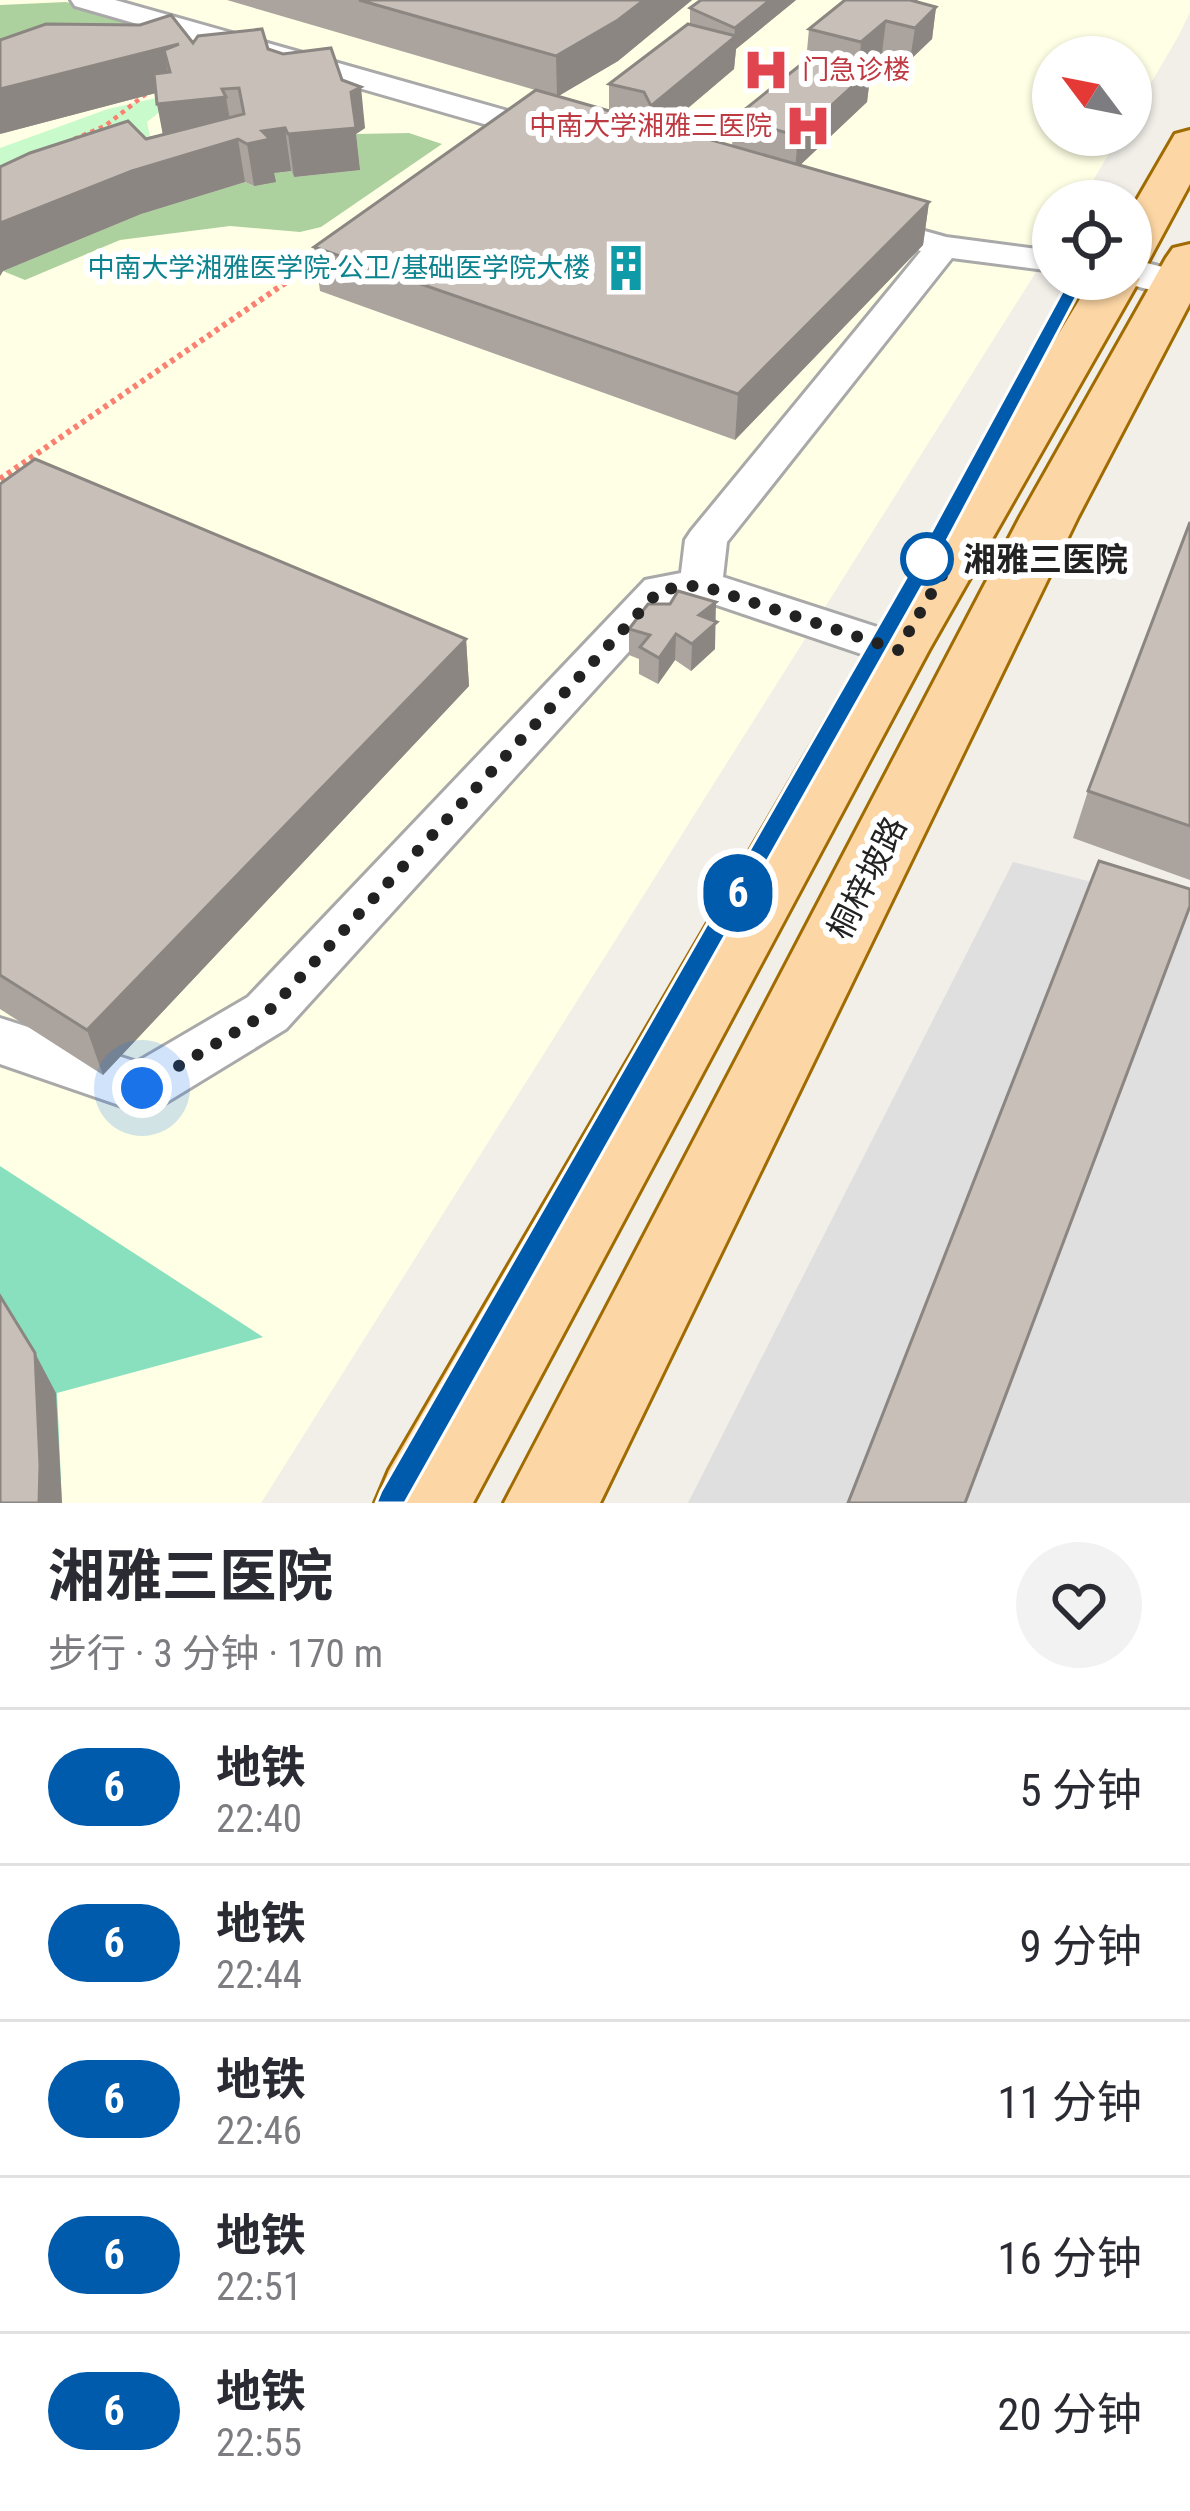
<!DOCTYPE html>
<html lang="zh">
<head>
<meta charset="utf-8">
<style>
  body { margin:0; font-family:"Roboto Condensed","Noto Sans SC",sans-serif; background:#f2f2f3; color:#2b2b33; height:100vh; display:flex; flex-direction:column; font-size:45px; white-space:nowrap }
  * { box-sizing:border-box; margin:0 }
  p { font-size:39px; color:#7c7c81 }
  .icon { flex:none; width:66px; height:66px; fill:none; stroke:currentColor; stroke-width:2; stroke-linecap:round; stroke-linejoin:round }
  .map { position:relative; height:1503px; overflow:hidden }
  .details { display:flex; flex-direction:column; background:#fff; flex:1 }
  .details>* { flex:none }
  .badge { padding:0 24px; border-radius:39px; font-size:42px; line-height:78px }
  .needle { width:78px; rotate:302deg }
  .buttons { position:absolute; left:1032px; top:36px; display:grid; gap:24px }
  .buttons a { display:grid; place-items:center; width:120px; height:120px; border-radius:50%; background:#fff; box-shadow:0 3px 9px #0004; font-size:60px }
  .you { position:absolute; width:60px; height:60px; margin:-30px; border:9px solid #fff; border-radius:50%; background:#1a73e8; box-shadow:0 0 0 18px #1a73e833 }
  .map>.badge { position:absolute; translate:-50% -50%; box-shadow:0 0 0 6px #fff }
  .round { display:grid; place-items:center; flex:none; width:126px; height:126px; border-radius:63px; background:#f2f2f3 }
  .summary { display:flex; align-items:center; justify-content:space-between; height:204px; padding:0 48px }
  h1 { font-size:57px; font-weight:700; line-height:90px }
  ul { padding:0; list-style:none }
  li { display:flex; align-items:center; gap:36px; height:156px; padding:0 48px; border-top:3px solid #e1e1e2 }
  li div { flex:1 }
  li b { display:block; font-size:45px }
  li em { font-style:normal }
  li .badge { min-width:132px; font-weight:700; text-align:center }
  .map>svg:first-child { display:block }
  .residential { fill:#e0dfdf }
  .education { fill:#ffffe5 }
  .forest { fill:#add19e }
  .park { fill:#c8facc }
  .pitch { fill:#88e0be }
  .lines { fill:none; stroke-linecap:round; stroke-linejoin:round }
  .minor-casing { stroke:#a9a9a9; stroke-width:6 }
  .tertiary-casing { stroke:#a9a9a9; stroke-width:6 }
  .primary-casing { stroke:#a06b00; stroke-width:6 }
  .path-far1 { stroke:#fa8072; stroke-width:4.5; stroke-dasharray:4.5 4.5; stroke-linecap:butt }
  .path { stroke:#fa8072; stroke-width:6; stroke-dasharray:4.5 4.5; stroke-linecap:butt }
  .minor { fill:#fff; fill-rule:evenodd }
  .tertiary { fill:#fff; fill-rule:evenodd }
  .primary { fill:#fcd6a4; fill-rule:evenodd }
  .wall { fill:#aba49e }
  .shaded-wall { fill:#8b8681 }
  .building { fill:#c7bfb8; stroke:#8b8681; stroke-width:3 }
  .line { fill:#005bac; stroke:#fff; stroke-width:3 }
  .walk { stroke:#222; stroke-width:12; stroke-dasharray:0 21.6 }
  .stop-dot { fill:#fff; stroke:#005bac; stroke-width:6 }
  .labels { text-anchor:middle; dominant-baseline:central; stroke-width:12; stroke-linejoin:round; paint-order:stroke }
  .far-health-label { font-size:27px; fill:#be3a42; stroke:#fff; text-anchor:start }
  .far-culture-label { font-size:27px; fill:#0d838f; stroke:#fff; text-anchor:end }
  .stop-label { font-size:33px; font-weight:bold; fill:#222; stroke:#fff; text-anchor:start }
  .street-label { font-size:33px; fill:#222; stroke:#fff }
</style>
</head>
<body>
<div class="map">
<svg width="1190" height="1503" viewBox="0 0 1190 1503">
  <rect width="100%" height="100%" fill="#f2efe9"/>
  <path class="residential" d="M 1013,862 L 1190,907 L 1190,1503 L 688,1503 Z"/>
  <path class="education" d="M 0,0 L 1190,0 L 1190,12 L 1179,35 L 1131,117 L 1131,57 L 1053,57 L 1053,135 L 1120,135 L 1081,201 L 1053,201 L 1053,245 L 261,1503 L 0,1503 Z"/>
  <path class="forest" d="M 66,2 L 127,19 L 126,25 L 0,63 L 0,5 Z
    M 409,133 L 442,144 L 321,227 L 300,232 L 230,226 L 120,240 L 25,280 L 3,271 L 141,214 L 245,182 L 254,186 L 268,174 L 291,171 L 294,177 L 360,170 L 356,134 Z"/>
  <path class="park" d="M 161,97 L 163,109 L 147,122 L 152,148 L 0,210 L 0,148 L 108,109 Z"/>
  <path class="pitch" d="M 0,1166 L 263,1337 L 57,1393 L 62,1503 L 0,1503 Z"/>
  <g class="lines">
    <defs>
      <path id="minor" d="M 71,0 L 115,0 L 572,129 L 577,136 L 561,145 L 550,143 L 75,6 Z
        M 864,214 L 946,237 L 1053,251 L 1053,271 L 952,258 L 727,542 L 723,577 L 914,639 L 921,650 L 914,661 L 898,665 L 882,661 L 699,599 L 673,603 L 286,1029 L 162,1105 L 142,1113 L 0,1064 L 0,1018 L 137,1062 L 248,997 L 645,580 L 681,573 L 685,540 L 691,531 L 921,251 L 852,231 L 847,224 Z"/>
      <path id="tertiary" d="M 1131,259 L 1190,274 L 1190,300 L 1116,281 L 1131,279 Z"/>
      <path id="primary" d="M 1190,130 L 1190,184 L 1148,262 L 1131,266 L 1131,210 L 1175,134 Z
        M 1190,244 L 1190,303 L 1078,517 L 600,1503 L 504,1503 L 1020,517 L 1166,258 L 1173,248 Z
        M 1131,268 L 1140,279 L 929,650 L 473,1503 L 375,1503 L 389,1470 L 867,650 L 1092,279 L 1131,279 Z"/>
    </defs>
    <use href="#minor" class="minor-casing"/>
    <use href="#tertiary" class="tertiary-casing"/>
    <use href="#primary" class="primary-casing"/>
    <path class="path-far1" d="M 74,139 L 105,126 L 151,90"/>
    <path class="path" d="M 0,479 L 320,259"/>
    <use href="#minor" class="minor"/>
    <use href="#tertiary" class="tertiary"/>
    <use href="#primary" class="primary"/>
  </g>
  <path class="wall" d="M 227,0 L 692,0 L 618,61 L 558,96 L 609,111 L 609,84 L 690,24 L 690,8 L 796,0 L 736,49 L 734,69 L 666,127 L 732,146 L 734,118 L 806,61 L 809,29 L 845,0 L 918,0 L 917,3 L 936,7 L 932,39 L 910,60 L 882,53 L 865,68 L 871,69 L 867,102 L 800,165 L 929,202 L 923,245 L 735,440 L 320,291 L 314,247 L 535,90 Z
    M 193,43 L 268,49 L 342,80 L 365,128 L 356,134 L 360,170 L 294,177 L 291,171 L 274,173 L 276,182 L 254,186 L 245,182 L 141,214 L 3,271 L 0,276 L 0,167 L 163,134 L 156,93 L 0,134 Z
    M 0,484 L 466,639 L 469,686 L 103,1075 L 0,1009 Z
    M 1190,522 L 1190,880 L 1073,838 L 1088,791 Z
    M 715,622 L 715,649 L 691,671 L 675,660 L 658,684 L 639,674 L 639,659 L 629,655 L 629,629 Z"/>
  <path class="shaded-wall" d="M 644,0 L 692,0 L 618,61 L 557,97 L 556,56 Z
    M 770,0 L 796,0 L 736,49 L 734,69 L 650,140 L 651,106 L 734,38 L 735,28 Z
    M 936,7 L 932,39 L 910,60 L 915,28 Z
    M 886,21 L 882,53 L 858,74 L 861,42 Z
    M 179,44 L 170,72 L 164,50 L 171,89 L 0,134 L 0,89 Z
    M 871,69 L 867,102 L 795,170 L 798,136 Z
    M 361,87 L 365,128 L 356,134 L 360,170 L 294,177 L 288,134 Z
    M 226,97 L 233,138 L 165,146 L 157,104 Z
    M 285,128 L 291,171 L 274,173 L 276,182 L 254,186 L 247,144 L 262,131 Z
    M 238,139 L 245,182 L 141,214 L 3,271 L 0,276 L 0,223 L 132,171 Z
    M 929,202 L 923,245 L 735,440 L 738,394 Z
    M 716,602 L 715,649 L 691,671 L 692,644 L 699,615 Z
    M 676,634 L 675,660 L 658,684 L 659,658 Z
    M 466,639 L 469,686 L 103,1075 L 87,1030 Z
    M 35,1353 L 56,1393 L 62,1503 L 39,1503 Z"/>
  <path class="building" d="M 359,0 L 644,0 L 618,20 L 556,56 Z
    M 701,0 L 770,0 L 735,28 L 690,8 Z
    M 845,0 L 910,0 L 936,7 L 915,28 L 886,21 L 861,42 L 809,29 Z
    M 171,15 L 193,43 L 198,36 L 262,29 L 268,49 L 283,54 L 331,48 L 342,80 L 361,87 L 351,92 L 356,128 L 288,134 L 285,128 L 262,131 L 270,139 L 247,144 L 238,139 L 132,171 L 0,223 L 0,167 L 30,153 L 128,121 L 146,139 L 244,114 L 239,88 L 222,89 L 226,97 L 157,104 L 154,74 L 170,72 L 164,50 L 179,44 L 0,89 L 0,40 L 46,24 L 140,25 Z
    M 688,24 L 736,36 L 651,106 L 644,92 L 609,84 Z
    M 813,55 L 871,69 L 798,136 L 734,118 Z
    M 536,90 L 929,202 L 738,394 L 314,247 Z
    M 35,459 L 466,639 L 87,1030 L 0,975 L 0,484 Z
    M 1190,522 L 1190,826 L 1088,791 Z
    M 678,591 L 716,602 L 699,615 L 717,622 L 692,644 L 676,634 L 659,658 L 640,647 L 650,635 L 629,629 L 648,604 L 670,604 Z
    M 1099,861 L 1190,889 L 1190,906 L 965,1503 L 848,1503 Z
    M 0,1296 L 35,1353 L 40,1465 L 39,1503 L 0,1503 Z"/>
  <path class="line" d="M 1077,274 L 1086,279 L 932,569 L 405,1503 L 376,1503 L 381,1491 L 911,569 L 1069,279 Z"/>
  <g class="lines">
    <path class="walk" d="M 142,1088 L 267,1013 L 660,590 L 700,585 L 898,650 L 944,572 L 927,559"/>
  </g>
  <defs>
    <symbol id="hospital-bare" viewBox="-9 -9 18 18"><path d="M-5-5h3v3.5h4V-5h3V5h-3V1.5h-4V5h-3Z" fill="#e0444e" stroke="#fff" stroke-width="2.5" paint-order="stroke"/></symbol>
    <symbol id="building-bare" viewBox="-9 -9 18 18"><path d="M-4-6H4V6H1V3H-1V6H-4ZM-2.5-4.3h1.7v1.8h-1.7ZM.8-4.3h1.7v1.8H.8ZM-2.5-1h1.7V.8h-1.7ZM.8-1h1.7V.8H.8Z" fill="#0f9aa8" stroke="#fff" stroke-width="2.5" paint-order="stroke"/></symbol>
  </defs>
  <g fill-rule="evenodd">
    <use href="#hospital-bare" x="733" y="37" width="66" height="66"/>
    <use href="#hospital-bare" x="775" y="93" width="66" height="66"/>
    <use href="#building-bare" x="593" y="235" width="66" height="66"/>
  </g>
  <circle class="stop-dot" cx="927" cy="559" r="24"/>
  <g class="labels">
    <g class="far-health-label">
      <text x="802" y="70">门急诊楼</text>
      <text x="772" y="126" text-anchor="end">中南大学湘雅三医院</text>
    </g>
    <g class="far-culture-label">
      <text x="590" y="268">中南大学湘雅医学院-公卫/基础医学院大楼</text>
    </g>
    <g class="stop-label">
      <text x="963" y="559">湘雅三医院</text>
    </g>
    <g class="street-label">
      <text transform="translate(867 878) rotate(-63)">桐梓坡路</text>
    </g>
  </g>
</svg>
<div class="buttons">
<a><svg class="needle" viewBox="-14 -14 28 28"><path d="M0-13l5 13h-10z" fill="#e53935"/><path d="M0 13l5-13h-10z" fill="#7c7c81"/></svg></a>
<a><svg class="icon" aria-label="locate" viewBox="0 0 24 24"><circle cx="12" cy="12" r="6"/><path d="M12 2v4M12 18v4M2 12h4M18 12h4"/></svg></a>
</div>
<div class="you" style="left:142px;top:1088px"></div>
<b class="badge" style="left:738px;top:893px;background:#005bac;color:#fff">6</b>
</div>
<section class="details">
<div class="summary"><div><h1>湘雅三医院</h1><p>步行 · 3 分钟 · 170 m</p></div><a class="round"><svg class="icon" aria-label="heart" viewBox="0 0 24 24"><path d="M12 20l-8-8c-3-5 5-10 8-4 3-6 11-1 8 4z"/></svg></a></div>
<ul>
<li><span class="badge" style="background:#005bac;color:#fff">6</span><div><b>地铁</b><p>22:40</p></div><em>5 分钟</em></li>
<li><span class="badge" style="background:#005bac;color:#fff">6</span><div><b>地铁</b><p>22:44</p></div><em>9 分钟</em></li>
<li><span class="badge" style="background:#005bac;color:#fff">6</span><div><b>地铁</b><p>22:46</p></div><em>11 分钟</em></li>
<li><span class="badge" style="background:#005bac;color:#fff">6</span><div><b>地铁</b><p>22:51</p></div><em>16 分钟</em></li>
<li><span class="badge" style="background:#005bac;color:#fff">6</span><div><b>地铁</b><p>22:55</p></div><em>20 分钟</em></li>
</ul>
</section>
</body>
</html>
